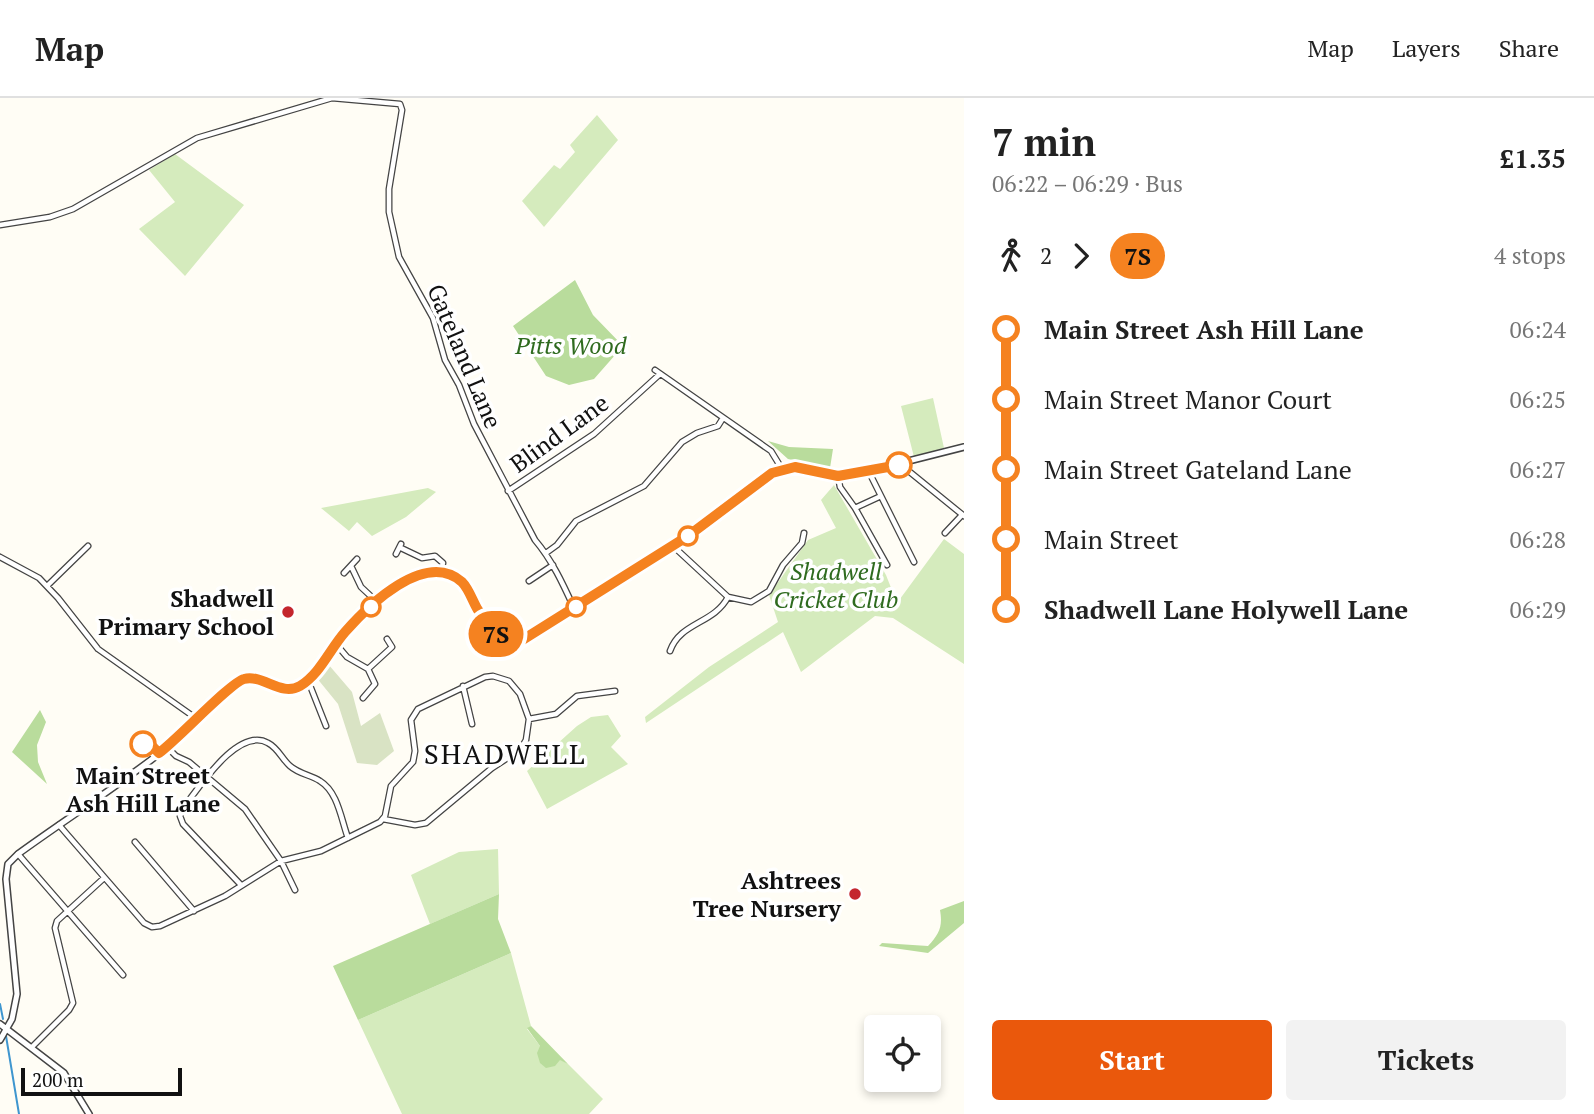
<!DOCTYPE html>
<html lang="en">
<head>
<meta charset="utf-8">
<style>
  body { margin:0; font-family:"PT Serif",serif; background:#f2f2f2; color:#222; height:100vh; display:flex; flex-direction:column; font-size:26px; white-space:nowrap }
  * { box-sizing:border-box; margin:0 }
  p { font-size:23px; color:#767676 }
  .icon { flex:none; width:38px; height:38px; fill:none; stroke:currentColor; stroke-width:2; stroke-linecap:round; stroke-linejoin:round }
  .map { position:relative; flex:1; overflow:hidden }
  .side { display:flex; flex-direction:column; background:#fff; width:630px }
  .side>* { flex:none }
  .badge { padding:0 14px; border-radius:23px; font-size:24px; line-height:46px }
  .fabs { position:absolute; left:864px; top:917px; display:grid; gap:14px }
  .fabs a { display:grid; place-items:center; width:77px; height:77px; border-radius:7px; background:#fff; box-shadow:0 4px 10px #0003; font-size:35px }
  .scale { position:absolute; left:21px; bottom:18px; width:161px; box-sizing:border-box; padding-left:7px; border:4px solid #111; border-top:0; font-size:19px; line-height:24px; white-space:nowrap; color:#111; -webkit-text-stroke:5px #fff; paint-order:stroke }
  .map>.badge { position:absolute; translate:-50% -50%; box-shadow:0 0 0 4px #fff }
  .legs { display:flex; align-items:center; gap:10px; height:77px; padding:0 28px; font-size:23px }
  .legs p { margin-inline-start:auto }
  .overview { display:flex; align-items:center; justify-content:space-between; height:119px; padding:0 28px }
  h1 { font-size:38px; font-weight:600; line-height:52px }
  .primary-button { display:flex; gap:14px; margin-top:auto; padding:14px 28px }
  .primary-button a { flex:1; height:80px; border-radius:7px; background:#ea580c; color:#fff; font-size:28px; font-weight:600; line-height:80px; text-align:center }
  .primary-button a+a { background:#f2f2f2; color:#222 }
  ul { padding:0 28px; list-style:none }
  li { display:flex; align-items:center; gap:24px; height:70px; font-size:26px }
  li i { display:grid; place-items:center; width:10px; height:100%; margin:0 9px; background:currentColor }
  li i::after { content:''; width:18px; height:18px; margin:-9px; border:5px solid; border-radius:50%; background:#fff }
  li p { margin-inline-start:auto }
  li:first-child i { background:linear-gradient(#0000 50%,currentColor 0) }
  li:last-child i { background:linear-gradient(currentColor 50%,#0000 0) }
  header { display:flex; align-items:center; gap:42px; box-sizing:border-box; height:98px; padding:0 35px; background:#fff; border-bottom:2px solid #e0e0e0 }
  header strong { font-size:33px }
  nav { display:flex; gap:38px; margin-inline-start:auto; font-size:24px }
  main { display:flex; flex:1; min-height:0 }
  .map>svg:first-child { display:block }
  .green { fill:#d5ebbd }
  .forest { fill:#b9dc9c }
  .cemetery { fill:#d9e3c4 }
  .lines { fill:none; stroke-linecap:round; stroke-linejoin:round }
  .stream { stroke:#3f96cf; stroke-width:2 }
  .minor-casing { stroke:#444; stroke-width:7 }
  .tertiary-casing { stroke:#444; stroke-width:8 }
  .minor { stroke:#fff; stroke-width:4.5 }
  .tertiary { stroke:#fff; stroke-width:5 }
  .line-1-casing { stroke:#fff; stroke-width:16 }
  .line-1 { stroke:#f58220; stroke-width:10 }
  .stop-1-dot { fill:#fff; stroke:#f58220; stroke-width:3.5 }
  .poi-dot { fill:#c4262e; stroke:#fff; stroke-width:2.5 }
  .labels { text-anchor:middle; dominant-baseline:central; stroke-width:7; stroke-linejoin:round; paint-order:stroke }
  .park-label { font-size:24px; font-style:italic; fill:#2f6b1f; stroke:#fff }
  .street-label { font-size:24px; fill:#111; stroke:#fff }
  .poi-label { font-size:24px; font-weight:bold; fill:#111; stroke:#fff; text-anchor:end }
  .stop-label { font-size:24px; font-weight:bold; fill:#111; stroke:#fff }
  .quarter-label { font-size:28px; letter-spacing:2px; fill:#111; stroke:#fff }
</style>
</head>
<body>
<header>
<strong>Map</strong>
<nav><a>Map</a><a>Layers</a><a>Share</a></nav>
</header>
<main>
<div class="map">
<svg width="964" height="1016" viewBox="0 0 964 1016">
  <rect width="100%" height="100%" fill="#fffdf5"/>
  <path class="green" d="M 597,17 L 618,42 L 544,129 L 522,103 L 554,67 L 560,71 L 575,54 L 570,47 Z
    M 175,56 L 244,107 L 185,178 L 139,131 L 175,104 L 149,72 Z
    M 933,300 L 944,350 L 914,359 L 901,308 Z
    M 834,387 L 886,477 L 897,505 L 944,441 L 964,456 L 964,566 L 893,520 L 875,518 L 801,574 L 783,534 L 646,625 L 645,619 L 709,569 L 778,524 L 769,497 L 808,442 L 836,430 L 821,402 Z
    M 428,390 L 436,394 L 406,419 L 372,438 L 357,424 L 349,433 L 321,410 Z
    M 608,617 L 621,638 L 611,649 L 628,666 L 547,711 L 527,673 L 577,628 L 591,619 Z
    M 498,751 L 499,796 L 430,826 L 411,777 L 459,754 Z
    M 511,855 L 531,928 L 527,931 L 540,948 L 568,966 L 603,1001 L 589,1016 L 402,1016 L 358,922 Z"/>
  <path class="forest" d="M 575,182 L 593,217 L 623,248 L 594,281 L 569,287 L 546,278 L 513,228 Z
    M 768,343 L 789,349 L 833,351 L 830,370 L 788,361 Z
    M 40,612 L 46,624 L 37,647 L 38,664 L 47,686 L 12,654 Z
    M 499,796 L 498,821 L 511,855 L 358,922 L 333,868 Z
    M 964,803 L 964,825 L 928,855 L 879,848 L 882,845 L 928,848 C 939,836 943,829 940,812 Z
    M 531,928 L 568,966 L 560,962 L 555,968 L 546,970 L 540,965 L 537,955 L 540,948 L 527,930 Z"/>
  <path class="cemetery" d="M 328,566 L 352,594 L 361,628 L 380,615 L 394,653 L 377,667 L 357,665 L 338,606 L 316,579 Z"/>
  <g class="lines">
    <path class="stream" d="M 0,906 L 3,921
      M 6,938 L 19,1016"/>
    <defs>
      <path id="minor" d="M 0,127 L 50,119 L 73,111 L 197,40 L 332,0 L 400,6 L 402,12 L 389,91 L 389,114 L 399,159 L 433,220 L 445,262 L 459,287 L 474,326 L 535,442 C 552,462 563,486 574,510
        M 655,272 L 771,353 L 782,371
        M 900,366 L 964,418
        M 869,374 L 914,464
        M 838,378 L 840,389 L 855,410 L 887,467
        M 508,393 L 594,336 L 660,276
        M 855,410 L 881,398
        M 945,435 L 962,417
        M 673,448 L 728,499 L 751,504 L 769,493 L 783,467 L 802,445 L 804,435
        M 401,450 L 422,460 L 435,458 L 443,465 L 440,476
        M 546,455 L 557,447 L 576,423 L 644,388 L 682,344 L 697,335 L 718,328 L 723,320
        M 396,456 L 401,446
        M 0,459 L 39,480 L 58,500 L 98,551 L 197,621
        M 351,468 L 361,489 L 376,503
        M 344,475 L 357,461
        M 529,483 L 553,467
        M 47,488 L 88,448
        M 336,546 L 347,559 L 368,571 L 375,586 L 363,600
        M 670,553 C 680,524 714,526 728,499
        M 368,571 L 392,549 L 387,541
        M 305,584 L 311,590 L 326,628
        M 463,588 L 472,626
        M 529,621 L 556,616 L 577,598 L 615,593
        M 167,649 L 176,658 L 189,664 L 245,711 L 281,763 L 295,792
        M 59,727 L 144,825 L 152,829 L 160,828 L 225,798 L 281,763 L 321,753 L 380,724 L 385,718 L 391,688 L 413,664 L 415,653 L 411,622 L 418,611 L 485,579 L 493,578 L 509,583 L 520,596 L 529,621 L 526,642 L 520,652 L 492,670 L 426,725 L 415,727 L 383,721
        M 135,744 L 194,813
        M 18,756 L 123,877
        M 241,787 L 183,726 L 180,718 L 183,710 C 199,690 238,628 268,645 C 278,650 282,661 290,668 C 299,676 311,677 320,683 C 338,694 341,721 348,740
        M 32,949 L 69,912 L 73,905 L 55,830 L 57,823 L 104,780"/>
      <path id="tertiary" d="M 0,926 L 64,975 L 89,1016
        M 0,942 L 12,921 L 17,896 L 6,781 L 8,766 L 18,756 C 69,719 123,685 173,645 C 194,627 215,597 238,583 C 259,570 282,602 303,586 C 319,574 328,556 340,540 C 360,513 402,473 438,476 C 471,478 481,525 505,545 L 516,546 L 673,448 L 772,375 L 795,369 L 838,378 L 857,376 L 964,349"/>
    </defs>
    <use href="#minor" class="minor-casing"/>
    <use href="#tertiary" class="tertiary-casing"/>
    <use href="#minor" class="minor"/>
    <use href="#tertiary" class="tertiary"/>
  </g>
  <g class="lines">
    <defs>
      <path id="line-1" d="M 143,646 L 153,649 L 159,655 C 177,642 231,584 244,581 C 263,576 281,599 300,588 C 320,576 330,551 345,534 C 367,509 425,451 462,484 C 469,491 473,504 478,512 C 485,524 494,536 505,545 L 516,546 L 688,438 L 772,375 L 795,369 L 838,378 L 899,367"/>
    </defs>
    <use href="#line-1" class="line-1-casing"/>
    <use href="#line-1" class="line-1"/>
  </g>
  <g class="stop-1-dot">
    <circle cx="899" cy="367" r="12"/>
    <circle cx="688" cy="438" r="9"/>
    <circle cx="371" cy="509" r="9"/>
    <circle cx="576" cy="509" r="9"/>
    <circle cx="143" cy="646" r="12"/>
  </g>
  <g class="poi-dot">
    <circle cx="288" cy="514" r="7"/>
    <circle cx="855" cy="796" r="7"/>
  </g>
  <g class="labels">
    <g class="park-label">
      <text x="571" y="247">Pitts Wood</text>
      <text x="836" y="473">Shadwell<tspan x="836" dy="28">Cricket Club</tspan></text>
    </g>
    <g class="street-label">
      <text transform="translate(465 258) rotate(67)">Gateland Lane</text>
      <text transform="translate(559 335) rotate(-36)">Blind Lane</text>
    </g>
    <g class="poi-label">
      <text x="274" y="500">Shadwell<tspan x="274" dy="28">Primary School</tspan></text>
      <text x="841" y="782">Ashtrees<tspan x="841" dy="28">Tree Nursery</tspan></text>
    </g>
    <g class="stop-label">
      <text x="143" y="677">Main Street<tspan x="143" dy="28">Ash Hill Lane</tspan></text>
    </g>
    <g class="quarter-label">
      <text x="505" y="655">SHADWELL</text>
    </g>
  </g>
</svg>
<div class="fabs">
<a><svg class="icon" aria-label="locate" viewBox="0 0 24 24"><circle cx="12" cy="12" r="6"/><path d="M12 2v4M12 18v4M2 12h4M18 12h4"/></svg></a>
</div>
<div class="scale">200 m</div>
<b class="badge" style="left:496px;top:536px;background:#f58220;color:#111">7S</b>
</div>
<section class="side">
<div class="overview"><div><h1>7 min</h1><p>06:22 – 06:29 · Bus</p></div><b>£1.35</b></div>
<div class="legs"><svg class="icon" aria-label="walk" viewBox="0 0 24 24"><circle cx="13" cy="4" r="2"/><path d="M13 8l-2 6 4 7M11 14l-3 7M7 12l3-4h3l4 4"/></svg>2<svg class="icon" aria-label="forward" viewBox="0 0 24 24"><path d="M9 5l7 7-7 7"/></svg><b class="badge" style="background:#f58220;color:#111">7S</b><p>4 stops</p></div>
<ul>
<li><i style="color:#f58220"></i><b>Main Street Ash Hill Lane</b><p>06:24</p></li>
<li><i style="color:#f58220"></i><span>Main Street Manor Court</span><p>06:25</p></li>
<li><i style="color:#f58220"></i><span>Main Street Gateland Lane</span><p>06:27</p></li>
<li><i style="color:#f58220"></i><span>Main Street</span><p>06:28</p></li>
<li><i style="color:#f58220"></i><b>Shadwell Lane Holywell Lane</b><p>06:29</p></li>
</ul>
<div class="primary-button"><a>Start</a><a>Tickets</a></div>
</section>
</main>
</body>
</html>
